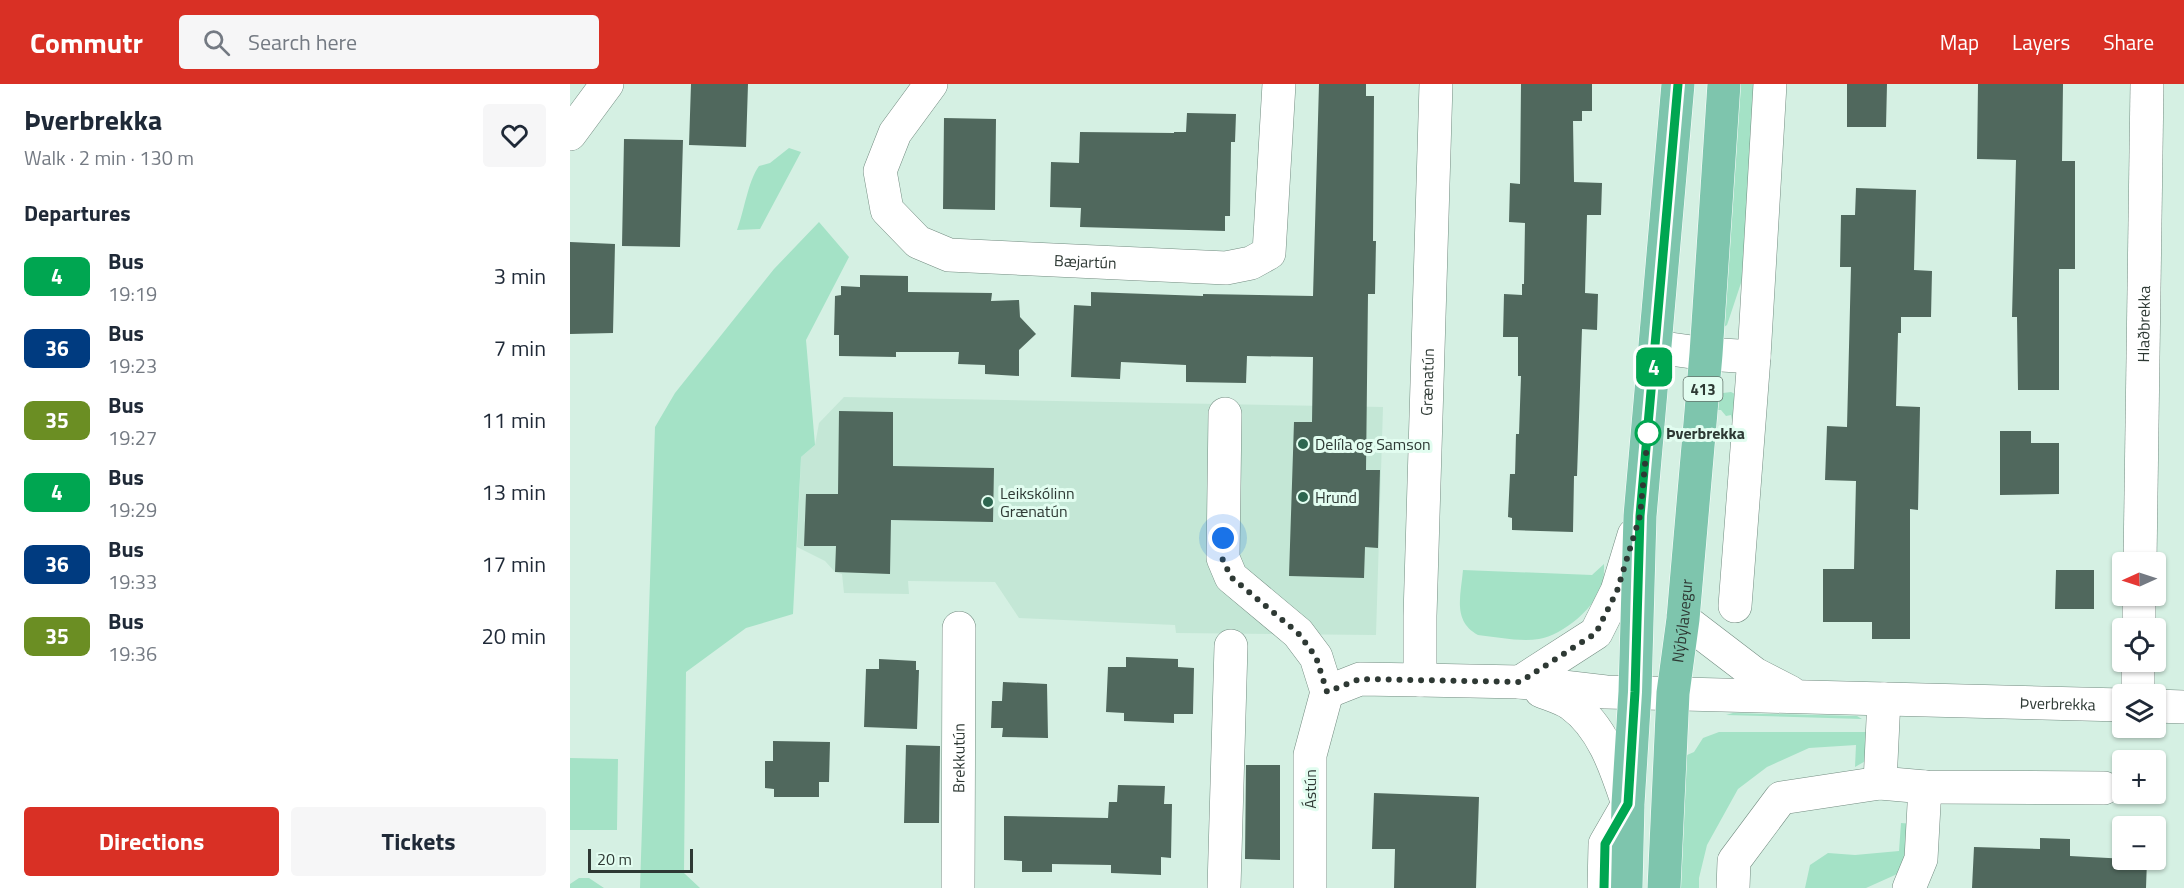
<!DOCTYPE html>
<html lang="en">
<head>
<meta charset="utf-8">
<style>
  body { margin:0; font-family:"Titillium Web",sans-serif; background:#f6f6f7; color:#1f2937; height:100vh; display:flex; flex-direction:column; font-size:22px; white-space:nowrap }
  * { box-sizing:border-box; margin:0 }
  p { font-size:20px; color:#747a83 }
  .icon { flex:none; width:33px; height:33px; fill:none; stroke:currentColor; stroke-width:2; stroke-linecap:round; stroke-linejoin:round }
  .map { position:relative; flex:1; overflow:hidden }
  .details { display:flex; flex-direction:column; background:#fff; width:570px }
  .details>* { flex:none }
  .badge { padding:0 12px; border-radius:9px; font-size:21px; line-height:39px }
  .needle { width:39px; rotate:267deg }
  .controls { position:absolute; left:1542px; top:468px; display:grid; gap:12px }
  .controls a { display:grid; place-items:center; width:54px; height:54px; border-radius:6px; background:#fff; box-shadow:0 2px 4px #0004; font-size:30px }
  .scale { position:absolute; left:18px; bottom:15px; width:105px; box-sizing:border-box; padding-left:6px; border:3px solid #2e3934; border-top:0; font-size:16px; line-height:21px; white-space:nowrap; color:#2e3934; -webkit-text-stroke:4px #e2fdf0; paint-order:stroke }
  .you { position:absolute; width:30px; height:30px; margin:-15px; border:4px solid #fff; border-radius:50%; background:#1a73e8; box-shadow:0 0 0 9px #1a73e833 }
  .map>.badge { position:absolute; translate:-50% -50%; box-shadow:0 0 0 3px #fff }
  h2 { padding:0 24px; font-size:22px; line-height:54px }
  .round { display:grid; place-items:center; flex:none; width:63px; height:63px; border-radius:6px; background:#f6f6f7 }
  .head { display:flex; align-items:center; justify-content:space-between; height:102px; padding:0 24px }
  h1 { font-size:28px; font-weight:700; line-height:45px }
  .action { display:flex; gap:12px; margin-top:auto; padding:12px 24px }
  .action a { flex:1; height:69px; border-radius:6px; background:#d93025; color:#fff; font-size:24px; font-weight:700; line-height:69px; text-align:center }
  .action a+a { background:#f6f6f7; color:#1f2937 }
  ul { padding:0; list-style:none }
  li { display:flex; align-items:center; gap:18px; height:72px; padding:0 24px }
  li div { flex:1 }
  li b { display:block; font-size:22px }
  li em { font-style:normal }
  li .badge { min-width:66px; font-weight:700; text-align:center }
  header { display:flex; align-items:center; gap:36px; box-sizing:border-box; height:84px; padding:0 30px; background:#d93025; color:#fff }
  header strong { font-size:28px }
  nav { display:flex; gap:33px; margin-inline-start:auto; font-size:21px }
  .search { width:420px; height:54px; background:#f6f6f7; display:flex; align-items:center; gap:15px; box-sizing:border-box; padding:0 21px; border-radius:6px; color:#747a83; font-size:22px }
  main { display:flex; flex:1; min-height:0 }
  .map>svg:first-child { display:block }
  .built { fill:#c4e7d6 }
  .green { fill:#a4e2c6 }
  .building { fill:#50685d }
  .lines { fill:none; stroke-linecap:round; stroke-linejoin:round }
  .minor-casing { stroke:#738c81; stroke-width:34 }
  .major-casing { stroke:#fff; stroke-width:34 }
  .minor { stroke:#fff; stroke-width:33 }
  .major { stroke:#7ec5ad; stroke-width:33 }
  .line-casing { stroke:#fff; stroke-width:14 }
  .line { stroke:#00a651; stroke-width:9 }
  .walk { stroke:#2e3934; stroke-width:6; stroke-dasharray:0 10.8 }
  .stop-dot { fill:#fff; stroke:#00a651; stroke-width:3 }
  .poi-dot { fill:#2d664f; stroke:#e2fdf0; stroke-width:2 }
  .labels { text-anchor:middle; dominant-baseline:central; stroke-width:6; stroke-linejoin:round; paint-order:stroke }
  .shield { fill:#e2fdf0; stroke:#64746c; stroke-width:1.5 }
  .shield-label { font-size:15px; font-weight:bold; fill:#2e3934 }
  .street-label { font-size:16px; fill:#2e3934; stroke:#e2fdf0 }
  .stop-label { font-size:16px; font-weight:bold; fill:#2e3934; stroke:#e2fdf0; text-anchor:start }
  .poi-label { font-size:16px; fill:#2e3934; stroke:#e2fdf0; text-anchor:start }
</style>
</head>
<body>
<header>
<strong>Commutr</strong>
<div class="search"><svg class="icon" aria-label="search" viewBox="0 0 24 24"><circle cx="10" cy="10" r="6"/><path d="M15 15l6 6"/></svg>Search here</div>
<nav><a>Map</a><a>Layers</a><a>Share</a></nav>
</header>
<main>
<section class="details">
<div class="head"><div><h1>Þverbrekka</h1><p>Walk · 2 min · 130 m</p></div><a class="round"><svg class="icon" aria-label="heart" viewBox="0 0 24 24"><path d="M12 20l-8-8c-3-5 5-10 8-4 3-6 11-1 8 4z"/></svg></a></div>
<h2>Departures</h2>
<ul>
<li><span class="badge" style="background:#00a651;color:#fff">4</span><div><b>Bus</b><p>19:19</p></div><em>3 min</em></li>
<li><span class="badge" style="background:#003b80;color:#fff">36</span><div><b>Bus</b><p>19:23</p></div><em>7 min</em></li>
<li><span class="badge" style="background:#6b8e23;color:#fff">35</span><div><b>Bus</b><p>19:27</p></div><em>11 min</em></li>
<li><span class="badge" style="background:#00a651;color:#fff">4</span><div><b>Bus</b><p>19:29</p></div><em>13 min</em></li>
<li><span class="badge" style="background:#003b80;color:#fff">36</span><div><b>Bus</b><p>19:33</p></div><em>17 min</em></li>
<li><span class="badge" style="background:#6b8e23;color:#fff">35</span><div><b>Bus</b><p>19:36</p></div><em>20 min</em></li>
</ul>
<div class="action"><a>Directions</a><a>Tickets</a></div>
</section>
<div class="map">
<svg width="1614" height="804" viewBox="0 0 1614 804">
  <rect width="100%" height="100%" fill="#d5f0e3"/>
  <path class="built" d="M 274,313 L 813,323 L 806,551 L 606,549 L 605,541 L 449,534 L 425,498 L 338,497 L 339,510 L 274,509 L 272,490 L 265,488 L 255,477 L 227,463 L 231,373 L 245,361 L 249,339 Z"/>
  <path class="green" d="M 1169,0 L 1185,0 L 1174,190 L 1157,241 L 1154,243 Z
    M 219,64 L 231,68 L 190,145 L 167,146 C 174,128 178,97 189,82 L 200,79 Z
    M 249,138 L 279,173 L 236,256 L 245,361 L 231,373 L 223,530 L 176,544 L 116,588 L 114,789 L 130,804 L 70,804 L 85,343 L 105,309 L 204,185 Z
    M 1161,308 L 1167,311 L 1170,319 L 1168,360 L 1161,363 L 1160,352 L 1165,351 L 1161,331 L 1156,332 L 1151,326 L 1144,326 L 1153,309 Z
    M 1034,480 C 1034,486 1034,493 1033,498 C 1027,523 993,551 969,555 C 950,558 927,553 908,551 C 882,537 891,511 893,486 L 1022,491 Z
    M 1163,629 L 1287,632 L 1292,635 L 1156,631 Z
    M 1149,648 L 1301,648 L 1299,675 L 1285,683 L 1286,661 L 1239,664 L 1197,683 L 1168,705 L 1137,761 L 1129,794 L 1129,804 L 1106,804 L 1110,674 L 1124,668 L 1133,654 Z
    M 0,674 L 48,675 L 47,746 L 0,746 Z
    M 1331,739 L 1345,740 L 1338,782 L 1325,791 L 1296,804 L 1235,804 L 1240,781 L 1258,769 L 1285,771 L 1329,767 Z
    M 9,794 L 19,794 L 34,804 L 0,804 L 0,800 Z"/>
  <path class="building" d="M 121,0 L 178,0 L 176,63 L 119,61 Z
    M 749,0 L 796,0 L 796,12 L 804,12 L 803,157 L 806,157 L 805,210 L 798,210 L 796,386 L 810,386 L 808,464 L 795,463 L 794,494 L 719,492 L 724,338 L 742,338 L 743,273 L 677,272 L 676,299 L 616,298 L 616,281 L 551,278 L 550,295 L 501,293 L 504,221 L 521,222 L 521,208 L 633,212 L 633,210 L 743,212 Z
    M 951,0 L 1022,0 L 1022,27 L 1012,27 L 1012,37 L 1003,37 L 1004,98 L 1032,99 L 1031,131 L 1017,131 L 1015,209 L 1028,210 L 1027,246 L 1012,245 L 1007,392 L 1004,392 L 1003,448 L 942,446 L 942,434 L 938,433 L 940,390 L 945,390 L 946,350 L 949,350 L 951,292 L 948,292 L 948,253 L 933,253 L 934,210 L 952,211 L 952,200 L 954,200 L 955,139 L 939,138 L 940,99 L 950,100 Z
    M 1277,0 L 1317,0 L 1316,43 L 1277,43 Z
    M 1408,0 L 1493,0 L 1492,77 L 1505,77 L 1505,185 L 1489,185 L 1489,306 L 1448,306 L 1447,233 L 1442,233 L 1446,76 L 1407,75 Z
    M 617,29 L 666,30 L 665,58 L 661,58 L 660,132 L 655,132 L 655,147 L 510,143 L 511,124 L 480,123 L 481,78 L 509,79 L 510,48 L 604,49 L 604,48 L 616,48 Z
    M 374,34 L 426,35 L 425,126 L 373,125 Z
    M 54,55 L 113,56 L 110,163 L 52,162 Z
    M 1286,104 L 1346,106 L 1344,186 L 1362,187 L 1361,233 L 1331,233 L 1331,249 L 1328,249 L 1326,322 L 1350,323 L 1348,426 L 1340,425 L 1340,555 L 1302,555 L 1302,538 L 1253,538 L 1253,485 L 1284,485 L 1286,397 L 1255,396 L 1257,342 L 1277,343 L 1281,183 L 1270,183 L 1271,131 L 1285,131 Z
    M 0,158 L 45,160 L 43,249 L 0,250 Z
    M 290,191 L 338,192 L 338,208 L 422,209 L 421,217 L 449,216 L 450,233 L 466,250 L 449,266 L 449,292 L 415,290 L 415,281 L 388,280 L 389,268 L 326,268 L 326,273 L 269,272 L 269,251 L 264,251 L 265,212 L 271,211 L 271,202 L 290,203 Z
    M 269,327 L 323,328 L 323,382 L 424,384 L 423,438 L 321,436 L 320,490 L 265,488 L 266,462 L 234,462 L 236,410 L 268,410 Z
    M 1430,347 L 1461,347 L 1461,359 L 1489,359 L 1489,410 L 1430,411 Z
    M 1486,486 L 1524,486 L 1524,525 L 1485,525 Z
    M 556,573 L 608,575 L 608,583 L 624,584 L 623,630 L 604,630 L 604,639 L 554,637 L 554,629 L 536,628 L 538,583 L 556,583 Z
    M 309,575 L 346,577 L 346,586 L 349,586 L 347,645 L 294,643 L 296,585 L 309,585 Z
    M 433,598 L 477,600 L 478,654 L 432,653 L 433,644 L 421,644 L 422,617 L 432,617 Z
    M 203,657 L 260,658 L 259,698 L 249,698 L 249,713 L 204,713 L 204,705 L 195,704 L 195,677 L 203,677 Z
    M 336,661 L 370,662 L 369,739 L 334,739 Z
    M 676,681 L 710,681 L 710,776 L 675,775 Z
    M 548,701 L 595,702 L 594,720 L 602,720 L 601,774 L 591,773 L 591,791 L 541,789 L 541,781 L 482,780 L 482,788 L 452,788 L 452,777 L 434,776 L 434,732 L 538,734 L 539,718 L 547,718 Z
    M 804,709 L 909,713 L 906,804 L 824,804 L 825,765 L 802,765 Z
    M 1470,754 L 1500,755 L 1500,772 L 1577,776 L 1576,804 L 1402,804 L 1404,763 L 1470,765 Z"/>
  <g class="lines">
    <defs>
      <g id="minor">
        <path id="s1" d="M 361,0 L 325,49 L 310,87 L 317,126 L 348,158 L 379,171 L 656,184 L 681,179 L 699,169 L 709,0"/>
        <path d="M 0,50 L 37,0"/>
        <path d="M 1086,263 L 1136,270 L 1184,273"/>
        <path d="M 655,330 L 653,474 L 661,493 L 728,549 L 746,573 L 757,608"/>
        <path id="s2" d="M 1570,478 L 1577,0"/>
        <path d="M 1165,522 L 1184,273 L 1200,0"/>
        <path d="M 1113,535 L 1185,590 L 1220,608"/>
        <path d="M 1569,544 L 1569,512"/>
        <path id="s3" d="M 850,596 L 850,532 L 866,0"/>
        <path d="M 950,598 L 1026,549 L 1047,507 L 1064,451"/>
        <path d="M 971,607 C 981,611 992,614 1001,620 C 1033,643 1046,684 1058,720 L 1035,760 L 1034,804"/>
        <path id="s4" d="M 757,608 L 790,595 L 850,596 L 950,598 L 1036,608 L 1552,621"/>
        <path d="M 1568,610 L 1568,578"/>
        <path d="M 1586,622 L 1614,623"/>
        <path d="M 1310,699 L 1314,615"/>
        <path id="s5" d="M 388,804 L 389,544"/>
        <path d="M 654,804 L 661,562"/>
        <path d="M 740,804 L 740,671 L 757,608"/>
        <path d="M 1163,804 L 1164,777 L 1211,714 L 1310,699 L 1355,703 L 1534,704"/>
        <path d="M 1339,804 L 1351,775 L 1355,703"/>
      </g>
      <g id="major">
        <path d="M 1056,804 L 1058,720 L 1065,608 L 1070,432 L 1108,0"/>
        <path id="s6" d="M 1094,804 L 1103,609 L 1113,535 L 1136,270 L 1154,0"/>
      </g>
    </defs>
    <use href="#minor" class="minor-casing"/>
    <use href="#major" class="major-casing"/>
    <use href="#minor" class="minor"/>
    <use href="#major" class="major"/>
  </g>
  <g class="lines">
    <defs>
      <path id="line" d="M 1034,804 L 1035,760 L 1058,720 L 1065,608 L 1070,432 L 1108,0"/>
    </defs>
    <use href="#line" class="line-casing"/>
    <use href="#line" class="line"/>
    <path class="walk" d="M 653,454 L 652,474 L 661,493 L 728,549 L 746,573 L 757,608 L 790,595 L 950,598 L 1026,549 L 1047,507 L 1070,432 L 1078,349"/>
  </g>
  <circle class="stop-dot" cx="1078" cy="349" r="12"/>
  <g class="poi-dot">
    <circle cx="733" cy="360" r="6"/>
    <circle cx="733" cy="413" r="6"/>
    <circle cx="418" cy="418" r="6"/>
  </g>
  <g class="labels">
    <rect class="shield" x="1113.5" y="293" width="39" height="24" rx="4.5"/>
    <g class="shield-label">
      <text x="1133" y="305">413</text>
    </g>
    <g class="street-label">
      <text stroke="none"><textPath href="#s1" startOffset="356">Bæjartún</textPath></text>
      <text stroke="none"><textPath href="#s2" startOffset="238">Hlaðbrekka</textPath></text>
      <text stroke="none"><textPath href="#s3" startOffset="298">Grænatún</textPath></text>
      <text stroke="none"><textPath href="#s6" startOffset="268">Nýbýlavegur</textPath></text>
      <text stroke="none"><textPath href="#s4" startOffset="734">Þverbrekka</textPath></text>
      <text stroke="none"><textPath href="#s5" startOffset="130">Brekkutún</textPath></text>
      <text transform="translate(740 705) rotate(-90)">Ástún</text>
    </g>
    <g class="stop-label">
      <text x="1096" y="349">Þverbrekka</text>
    </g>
    <g class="poi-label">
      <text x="745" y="360">Delíla og Samson</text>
      <text x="430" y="409">Leikskólinn<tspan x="430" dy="18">Grænatún</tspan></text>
      <text x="745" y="413">Hrund</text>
    </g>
  </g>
</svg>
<div class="controls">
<a><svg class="needle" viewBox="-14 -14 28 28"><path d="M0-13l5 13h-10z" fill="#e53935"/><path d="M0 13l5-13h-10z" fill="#747a83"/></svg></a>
<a><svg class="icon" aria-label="locate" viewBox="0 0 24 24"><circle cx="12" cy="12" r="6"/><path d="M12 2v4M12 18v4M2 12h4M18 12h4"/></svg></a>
<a><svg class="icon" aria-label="layers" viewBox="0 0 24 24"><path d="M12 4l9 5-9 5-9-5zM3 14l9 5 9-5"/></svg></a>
<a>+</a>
<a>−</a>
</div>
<div class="scale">20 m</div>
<div class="you" style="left:653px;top:454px"></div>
<b class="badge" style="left:1084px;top:283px;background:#00a651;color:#fff">4</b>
</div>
</main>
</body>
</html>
